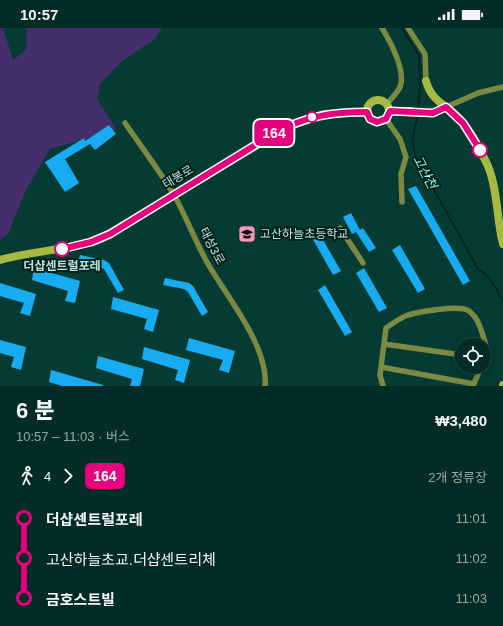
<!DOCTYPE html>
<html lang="ko">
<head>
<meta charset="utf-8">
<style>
  body { margin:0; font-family:Helvetica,"Noto Sans KR",sans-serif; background:#0d342e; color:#f1f3f6; height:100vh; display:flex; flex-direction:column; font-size:15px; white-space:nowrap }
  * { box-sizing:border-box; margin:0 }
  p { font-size:13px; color:#97a7a7 }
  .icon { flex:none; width:22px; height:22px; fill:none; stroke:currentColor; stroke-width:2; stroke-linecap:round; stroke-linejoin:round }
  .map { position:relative; height:358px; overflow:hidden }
  .sheet { display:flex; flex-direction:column; background:#032c26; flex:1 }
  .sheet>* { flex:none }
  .badge { padding:0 8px; border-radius:6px; font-size:14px; line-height:26px }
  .controls { position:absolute; left:455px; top:310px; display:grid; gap:8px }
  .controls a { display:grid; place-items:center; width:36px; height:36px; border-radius:50%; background:#032c26; box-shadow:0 2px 10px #0003,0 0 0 1px #244843; font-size:20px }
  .map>.badge { position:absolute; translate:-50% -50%; box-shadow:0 0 0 2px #fff }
  .legs { display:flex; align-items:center; gap:6px; height:44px; padding:0 16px; font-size:13px }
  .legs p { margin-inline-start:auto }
  .overview { display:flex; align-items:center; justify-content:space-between; height:68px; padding:0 16px }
  h1 { font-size:22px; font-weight:800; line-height:30px }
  ul { padding:0 16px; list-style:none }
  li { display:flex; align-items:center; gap:14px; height:40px; font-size:15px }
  li i { display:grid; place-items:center; width:6px; height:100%; margin:0 5px; background:currentColor }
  li i::after { content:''; width:10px; height:10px; margin:-5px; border:3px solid; border-radius:50%; background:#032c26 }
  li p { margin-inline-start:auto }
  li:first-child i { background:linear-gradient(#0000 50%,currentColor 0) }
  li:last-child i { background:linear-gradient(currentColor 50%,#0000 0) }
  .status { display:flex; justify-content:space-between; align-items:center; height:28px; padding:0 20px; background:#032c26; direction:ltr }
  .status svg { height:11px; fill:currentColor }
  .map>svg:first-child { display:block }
  .green { fill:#442e6b }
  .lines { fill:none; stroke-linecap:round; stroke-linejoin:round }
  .stream { stroke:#081f1a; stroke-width:1.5 }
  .building { fill:#17abf2 }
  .street { stroke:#7c8943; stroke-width:5.5 }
  .secondary { stroke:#a6b943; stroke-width:8 }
  .line-1-casing { stroke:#fff; stroke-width:9 }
  .line-1 { stroke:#e6007e; stroke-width:6 }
  .stop-1-dot { fill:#fff; stroke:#e6007e; stroke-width:2 }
  .labels { text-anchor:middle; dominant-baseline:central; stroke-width:4; stroke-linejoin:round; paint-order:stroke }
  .street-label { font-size:12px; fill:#b9e4d9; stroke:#02201a }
  .poi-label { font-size:12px; fill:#b9e4d9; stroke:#02201a; text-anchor:start }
  .stop-label { font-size:12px; font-weight:bold; fill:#b9e4d9; stroke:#02201a }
  .water-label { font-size:13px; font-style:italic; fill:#8afae1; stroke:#02201a }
</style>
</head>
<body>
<div class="status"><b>10:57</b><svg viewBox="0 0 49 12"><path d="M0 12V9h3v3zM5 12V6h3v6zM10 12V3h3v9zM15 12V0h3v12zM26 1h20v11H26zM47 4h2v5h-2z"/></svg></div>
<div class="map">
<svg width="503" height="358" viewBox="0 0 503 358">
  <rect width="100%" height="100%" fill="#043b32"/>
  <path class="green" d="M 0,0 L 3,0 L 13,32 L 26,22 L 27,0 L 162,0 L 155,11 L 122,33 L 100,56 L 97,71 L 117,102 L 50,121 L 26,162 L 8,206 L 0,212 Z"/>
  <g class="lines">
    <path class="stream" d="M 402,0 L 419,28 L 420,56 L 418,82
      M 418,86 C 414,106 409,111 417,131 L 478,241 C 491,248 496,261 503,273"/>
  </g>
  <path class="building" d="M 109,97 L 116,106 L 95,122 L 90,116 L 65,131 L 79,155 L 65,164 L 45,134 L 84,110 L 85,113 Z
    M 416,158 L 470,253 L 463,257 L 408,161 Z
    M 351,185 L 360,202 L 363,200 L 376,220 L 369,224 L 356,204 L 352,206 L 343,189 Z
    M 318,203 L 341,243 L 333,247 L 311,208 Z
    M 400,217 L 425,261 L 418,265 L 392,222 Z
    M 80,227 L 104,232 L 109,235 L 124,262 L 118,265 L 104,241 L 100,239 L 78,234 Z
    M 34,240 L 80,253 L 75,275 L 65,273 L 68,263 L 32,252 Z
    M 364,240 L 387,280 L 379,284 L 356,245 Z
    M 165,250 L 189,255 L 193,258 L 208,284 L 202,288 L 188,264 L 184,261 L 163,257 Z
    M 0,255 L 36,266 L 30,288 L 20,285 L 24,275 L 0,268 Z
    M 325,257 L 352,304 L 345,308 L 318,262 Z
    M 113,269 L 159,282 L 153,304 L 144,301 L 147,291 L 111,281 Z
    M 189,310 L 235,323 L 229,345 L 219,342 L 223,332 L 186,322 Z
    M 0,312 L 26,319 L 21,342 L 11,339 L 14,329 L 0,325 Z
    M 144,319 L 190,332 L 184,355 L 175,352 L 178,342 L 142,331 Z
    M 98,328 L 144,341 L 140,358 L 130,358 L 132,351 L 96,340 Z
    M 51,342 L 103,357 L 103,358 L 62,358 L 49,354 Z"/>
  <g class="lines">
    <path class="street" d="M 382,0 C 390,13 408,46 399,61 C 396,66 391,71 387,76
      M 408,0 L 425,26 L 426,53
      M 411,83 L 433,85 L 478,65 L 503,59
      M 386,91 L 400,111 L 406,129 L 401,146 L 402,174
      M 125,95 C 141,118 158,141 173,165 C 186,188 195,213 208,236 C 227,269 269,319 265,358
      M 340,200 L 363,235
      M 384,316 L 462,327
      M 381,339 L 474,356
      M 383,358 L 380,347 L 386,300 C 393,295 400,290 408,287 C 419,284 460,276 469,283 C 481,292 483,310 488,324 L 484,333
      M 473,358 L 481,339"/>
    <path class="secondary" d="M 426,53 C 432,74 444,75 458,89 C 469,100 477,116 484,130 C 498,154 496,189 503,216
      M367 83a11 11 0 1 1 22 0a11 11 0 1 1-22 0Z
      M 390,83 L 411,83
      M 0,232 C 34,222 69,223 102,210 L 287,99 L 324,86 L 367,84
      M 503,358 L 503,357"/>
  </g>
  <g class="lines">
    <defs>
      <path id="line-1" d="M 62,221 L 91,214 L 110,206 L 275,105 C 306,88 332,84 367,84 L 370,91 L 377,94 L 386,91 L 390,83 L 433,85 L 446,79 L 463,95 L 480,122"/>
    </defs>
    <use href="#line-1" class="line-1-casing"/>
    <use href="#line-1" class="line-1"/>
  </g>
  <defs>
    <symbol id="school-square" viewBox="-11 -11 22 22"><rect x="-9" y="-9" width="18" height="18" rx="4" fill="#f09ab7" stroke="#02201a"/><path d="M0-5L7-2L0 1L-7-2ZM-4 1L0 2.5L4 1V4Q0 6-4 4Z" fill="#111"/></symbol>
  </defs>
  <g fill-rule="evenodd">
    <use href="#school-square" x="237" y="196" width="20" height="20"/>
  </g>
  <g class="stop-1-dot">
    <circle cx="312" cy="89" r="5"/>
    <circle cx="480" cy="122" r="7"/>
    <circle cx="62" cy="221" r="7"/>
  </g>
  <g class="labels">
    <g class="street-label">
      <text transform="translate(178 149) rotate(-31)">태봉로</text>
      <text transform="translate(212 218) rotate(62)">태성3로</text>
    </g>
    <g class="poi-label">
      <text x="260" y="206">고산하늘초등학교</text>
    </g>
    <g class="stop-label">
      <text x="62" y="238">더샵센트럴포레</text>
    </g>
    <g class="water-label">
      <text transform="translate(425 144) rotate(63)">고산천</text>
    </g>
  </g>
</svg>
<div class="controls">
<a><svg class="icon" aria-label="locate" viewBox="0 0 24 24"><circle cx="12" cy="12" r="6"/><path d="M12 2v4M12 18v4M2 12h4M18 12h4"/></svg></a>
</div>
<b class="badge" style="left:274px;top:105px;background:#e6007e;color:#fff">164</b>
</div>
<section class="sheet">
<div class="overview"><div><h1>6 분</h1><p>10:57 – 11:03 · 버스</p></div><b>₩3,480</b></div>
<div class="legs"><svg class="icon" aria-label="walk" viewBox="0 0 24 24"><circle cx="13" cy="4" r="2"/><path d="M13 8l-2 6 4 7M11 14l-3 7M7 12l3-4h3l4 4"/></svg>4<svg class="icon" aria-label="forward" viewBox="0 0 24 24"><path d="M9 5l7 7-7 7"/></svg><b class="badge" style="background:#e6007e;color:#fff">164</b><p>2개 정류장</p></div>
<ul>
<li><i style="color:#e6007e"></i><b>더샵센트럴포레</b><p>11:01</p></li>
<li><i style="color:#e6007e"></i><span>고산하늘초교.더샵센트리체</span><p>11:02</p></li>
<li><i style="color:#e6007e"></i><b>금호스트빌</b><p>11:03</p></li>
</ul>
</section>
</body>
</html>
